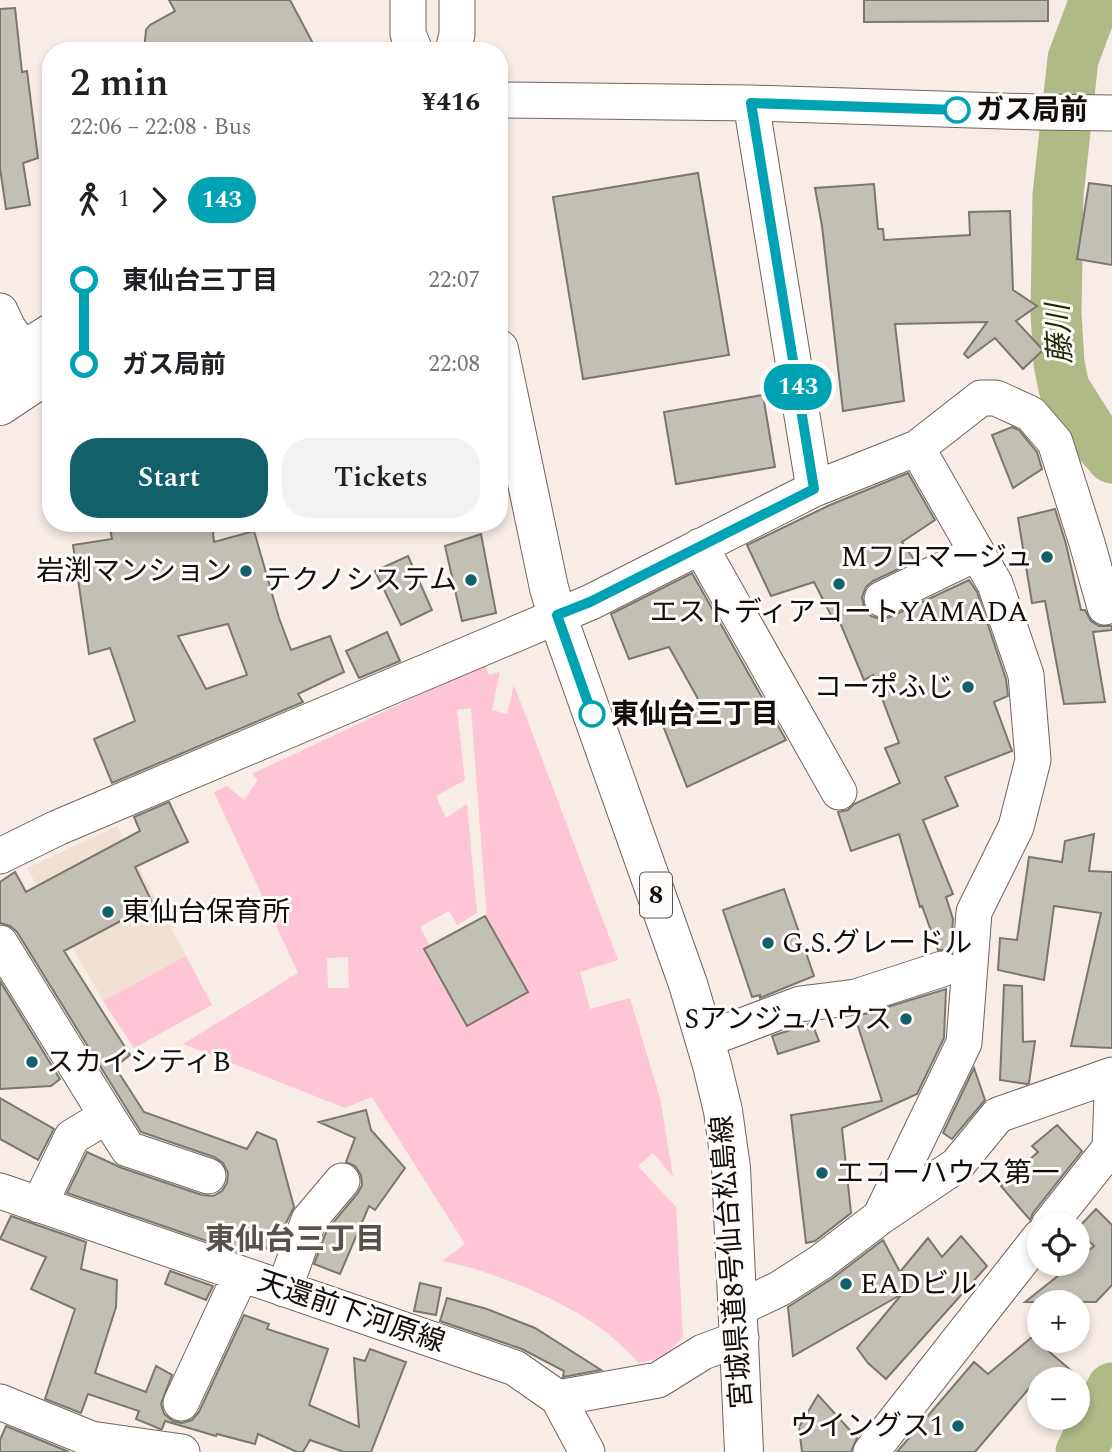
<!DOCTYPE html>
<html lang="en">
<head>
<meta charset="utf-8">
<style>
  body { margin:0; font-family:Spectral,"Noto Sans JP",serif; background:#f2f2f2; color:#202124; height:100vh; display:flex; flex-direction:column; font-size:26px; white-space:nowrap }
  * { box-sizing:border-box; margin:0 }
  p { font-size:23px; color:#757577 }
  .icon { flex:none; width:38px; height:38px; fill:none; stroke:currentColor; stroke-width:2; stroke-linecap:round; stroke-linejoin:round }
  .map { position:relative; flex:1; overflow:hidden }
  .sheet { position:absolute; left:42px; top:42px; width:466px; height:490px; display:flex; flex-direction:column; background:#fff; border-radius:28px; box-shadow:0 4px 10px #0003 }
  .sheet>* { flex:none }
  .badge { padding:0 14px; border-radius:23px; font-size:24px; line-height:46px }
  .fabs { position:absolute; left:1027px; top:1213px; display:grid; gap:14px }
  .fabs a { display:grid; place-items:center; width:63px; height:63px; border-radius:50%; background:#fff; box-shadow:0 4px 10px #0003; font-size:35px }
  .map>.badge { position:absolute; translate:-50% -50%; box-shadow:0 0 0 4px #fff }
  .legs { display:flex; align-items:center; gap:10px; height:77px; padding:0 28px; font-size:23px }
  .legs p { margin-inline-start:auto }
  .headline { display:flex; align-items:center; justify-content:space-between; height:119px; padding:0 28px }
  h1 { font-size:38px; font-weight:600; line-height:52px }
  .action { display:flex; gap:14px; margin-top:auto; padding:14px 28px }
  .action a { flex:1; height:80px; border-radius:28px; background:#12606a; color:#fff; font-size:28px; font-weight:600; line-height:80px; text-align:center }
  .action a+a { background:#f2f2f2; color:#202124 }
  ul { padding:0 28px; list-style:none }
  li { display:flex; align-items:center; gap:24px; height:84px; font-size:26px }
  li i { display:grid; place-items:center; width:10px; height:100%; margin:0 9px; background:currentColor }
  li i::after { content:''; width:18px; height:18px; margin:-9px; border:5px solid; border-radius:50%; background:#fff }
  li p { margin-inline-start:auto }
  li:first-child i { background:linear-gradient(#0000 50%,currentColor 0) }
  li:last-child i { background:linear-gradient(currentColor 50%,#0000 0) }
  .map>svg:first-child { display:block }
  .built { fill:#f1e1d5 }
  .green { fill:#fdc5d5; fill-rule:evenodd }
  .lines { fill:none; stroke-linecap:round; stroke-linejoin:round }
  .river { stroke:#afba87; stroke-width:51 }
  .building { fill:#c2bfb5; stroke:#7b776e; stroke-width:2; fill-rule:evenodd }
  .minor-casing { stroke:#6e655f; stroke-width:37 }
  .major-casing { stroke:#6e655f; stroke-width:40 }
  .minor { stroke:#fff; stroke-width:35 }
  .major { stroke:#fff; stroke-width:38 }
  .line-1-casing { stroke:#fff; stroke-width:16 }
  .line-1 { stroke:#00a3b4; stroke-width:10 }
  .stop-1-dot { fill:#fff; stroke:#00a3b4; stroke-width:3.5 }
  .poi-dot { fill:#12606a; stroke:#fefcfa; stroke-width:2.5 }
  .labels { text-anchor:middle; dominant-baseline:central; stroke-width:6; stroke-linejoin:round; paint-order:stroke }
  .shield { fill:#fefcfa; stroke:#585553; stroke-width:2 }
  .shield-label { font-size:26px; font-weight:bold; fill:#110e0c }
  .stop-label { font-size:28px; font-weight:bold; fill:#110e0c; stroke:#fefcfa; text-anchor:start }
  .poi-label { font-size:28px; fill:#110e0c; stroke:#fefcfa; text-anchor:end }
  .street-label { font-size:28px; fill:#110e0c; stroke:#fefcfa }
  .water-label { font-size:30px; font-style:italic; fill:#262d04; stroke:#fefcfa }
  .neighbourhood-label { font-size:30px; font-weight:bold; fill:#58504a; stroke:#fefcfa }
</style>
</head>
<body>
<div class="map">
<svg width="1112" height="1452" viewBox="0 0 1112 1452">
  <rect width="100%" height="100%" fill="#f7ede6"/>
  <path class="built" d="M 117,826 L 186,956 L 103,1001 L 27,868 Z"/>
  <path class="green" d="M 485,664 L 489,675 L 500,672 L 492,710 L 507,714 L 514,685 L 618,960 L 580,972 L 590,1009 L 630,998 L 660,1098 L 673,1177 L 653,1153 L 638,1166 L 676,1207 L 683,1337 L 664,1357 L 639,1363 C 629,1353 618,1342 607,1333 C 568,1302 491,1270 442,1261 L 465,1244 L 372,1097 L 345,1108 L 183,1044 L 298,973 L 214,792 L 227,786 L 244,800 L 258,780 L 252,774 ZM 471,708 L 487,920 L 430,946 L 420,927 L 449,911 L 457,925 L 477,913 L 467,804 L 446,818 L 436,796 L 465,780 L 457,710 ZM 348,957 L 349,988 L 328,988 L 327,958 Z
    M 186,956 L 212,1005 L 134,1048 L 103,1001 Z"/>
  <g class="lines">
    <path class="river" d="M 1095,0 L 1073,59 L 1058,195 L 1056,313 L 1059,363 L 1064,388 L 1099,443 L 1112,458
      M 1081,1452 L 1112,1388"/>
  </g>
  <path class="building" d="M 169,0 L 290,0 L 317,51 L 144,51 L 146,30 L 150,25 L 175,11 Z
    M 864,0 L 1048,0 L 1048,21 L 864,22 Z
    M 15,8 L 22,72 L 27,71 L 38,158 L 23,163 L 30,205 L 6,209 L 0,168 L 0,9 Z
    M 698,173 L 729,355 L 583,379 L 553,197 Z
    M 1089,183 L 1112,186 L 1112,265 L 1077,259 Z
    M 874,184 L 878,229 L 883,229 L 884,240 L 970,235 L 969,212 L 1010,211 L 1013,290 L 1037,306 L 1016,321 L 1043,350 L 1023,369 L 995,338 L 968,358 L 964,354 L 987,322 L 895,324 L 904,401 L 843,411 L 822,226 L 815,188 Z
    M 763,395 L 775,467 L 676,484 L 664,412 Z
    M 1012,427 L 1019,430 L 1037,452 L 1042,469 L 1013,488 L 992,435 Z
    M 908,473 L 935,520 L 902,542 L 915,561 L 873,581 L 866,587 L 862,597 L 864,607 L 871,616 L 880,619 L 890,617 L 969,580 L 977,592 L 1006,679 L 1008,696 L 994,702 L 1012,751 L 945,777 L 958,806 L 923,820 L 953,894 L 946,897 L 953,919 L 951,948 L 947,950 L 938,950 L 922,906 L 920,907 L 899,834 L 851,851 L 838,812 L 848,810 L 854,804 L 900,783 L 885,748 L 899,743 L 873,675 L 864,680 L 839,620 L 835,623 L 814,582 L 771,596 L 747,545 L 830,505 Z
    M 1055,509 L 1066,544 L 1081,610 L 1085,610 L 1091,621 L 1099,626 L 1112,626 L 1112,630 L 1093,632 L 1105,702 L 1064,704 L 1045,601 L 1032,603 L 1018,518 Z
    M 109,523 L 212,523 L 214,542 L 254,531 L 279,618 L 291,650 L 330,636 L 344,672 L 298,694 L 303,702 L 112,783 L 94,739 L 135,721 L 110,648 L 89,654 L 73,545 L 112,539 ZM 228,624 L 247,675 L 206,689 L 178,636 Z
    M 481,534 L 496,613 L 462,621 L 445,546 Z
    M 408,556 L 432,610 L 401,625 L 375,571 Z
    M 692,573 L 786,740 L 687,787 L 662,723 L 702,706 L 669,647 L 629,659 L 611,614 Z
    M 387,632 L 400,661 L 359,678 L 346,651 Z
    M 169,802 L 188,842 L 135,867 L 153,904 L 64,951 L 130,1055 L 115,1067 L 144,1112 L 247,1149 L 257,1132 L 276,1140 L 294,1207 L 272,1251 L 242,1237 L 236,1251 L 67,1193 L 87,1152 L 122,1168 L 202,1195 L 213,1196 L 222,1191 L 227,1183 L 228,1173 L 223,1163 L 214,1157 L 141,1132 L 17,932 L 10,926 L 0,923 L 0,882 L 15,872 L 26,892 L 140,831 L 134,817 Z
    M 1094,834 L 1089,871 L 1112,872 L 1112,1048 L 1071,1046 L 1101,913 L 1054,906 L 1044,980 L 998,970 L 1000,938 L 1017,940 L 1029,857 L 1062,862 L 1065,841 Z
    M 784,889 L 814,976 L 760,998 L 760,995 L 752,997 L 723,910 Z
    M 485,916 L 528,992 L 467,1026 L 424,949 Z
    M 0,981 L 60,1079 L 51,1086 L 0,1089 Z
    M 1004,985 L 1022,986 L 1023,1042 L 1035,1041 L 1029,1083 L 1027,1084 L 1000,1080 Z
    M 946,989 L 944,1038 L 917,1094 L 842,1128 L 851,1213 L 815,1241 L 806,1243 L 791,1115 L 882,1101 L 855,1017 Z
    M 812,1023 L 819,1041 L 778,1054 L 772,1036 Z
    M 974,1068 L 985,1100 L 952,1139 L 943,1133 Z
    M 0,1098 L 54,1129 L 38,1160 L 0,1139 Z
    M 366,1110 L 371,1130 L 405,1168 L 375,1210 L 369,1206 L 340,1274 L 314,1264 L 327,1230 L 358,1193 L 362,1185 L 361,1175 L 355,1166 L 346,1162 L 355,1138 L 319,1122 Z
    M 1057,1125 L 1082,1151 L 1033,1213 L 1030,1220 L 1001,1186 L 1038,1152 L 1032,1146 Z
    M 1096,1209 L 1112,1225 L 1112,1285 L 1096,1302 L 1025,1302 L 1073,1264 L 1078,1264 L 1078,1259 L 1094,1246 L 1078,1231 L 1078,1228 Z
    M 11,1216 L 86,1242 L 81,1269 L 117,1280 L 116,1307 L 95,1373 L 146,1392 L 156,1366 L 172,1375 L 161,1404 L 164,1414 L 173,1421 L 182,1423 L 192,1420 L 199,1412 L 244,1315 L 269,1324 L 267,1329 L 328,1349 L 309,1405 L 359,1427 L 354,1358 L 365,1361 L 370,1349 L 406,1362 L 371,1452 L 344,1452 L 310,1440 L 303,1452 L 297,1452 L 258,1434 L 255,1444 L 217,1434 L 216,1436 L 165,1421 L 162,1429 L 160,1429 L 136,1419 L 139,1411 L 88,1394 L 81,1413 L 45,1399 L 75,1309 L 31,1289 L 46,1257 L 0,1239 Z
    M 961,1236 L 987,1266 L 886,1379 L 868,1363 L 857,1348 L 902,1294 L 793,1356 L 788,1307 L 833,1278 L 883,1240 L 900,1272 L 928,1238 L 942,1257 Z
    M 170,1271 L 213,1286 L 206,1300 L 165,1284 Z
    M 420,1283 L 441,1288 L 436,1315 L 414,1311 Z
    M 447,1298 L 487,1309 L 535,1328 L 601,1370 L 563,1377 L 564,1371 L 522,1349 L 440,1321 Z
    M 1032,1337 L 1081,1379 L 1037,1379 L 975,1452 L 897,1452 L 974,1362 L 988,1374 Z
    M 818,1395 L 857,1438 L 851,1452 L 802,1452 L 799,1427 Z
    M 6,1426 L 62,1449 L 69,1452 L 0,1452 L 0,1440 Z"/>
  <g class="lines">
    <defs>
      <path id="minor" d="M 408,0 L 408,34 L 415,51
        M 453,51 L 457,34 L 457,0
        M 499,100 L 751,103 L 1037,112 L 1112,113
        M 751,103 L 814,489
        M 0,311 L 8,328 L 24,350
        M 700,546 L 839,792
        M 882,599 L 977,553
        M 0,856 L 57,828 L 591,602 L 814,489 L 917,448 L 981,398 L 996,398 L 1031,414 L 1055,442 L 1087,543 L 1105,607
        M 0,943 L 107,1116 L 72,1137 L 39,1205
        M 705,1040 L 800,1004 L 856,997 L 942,969
        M 107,1116 L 128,1149 L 208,1176
        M 0,1191 L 515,1368 L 558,1398 L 587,1452
        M 880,1217 L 957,1165 L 998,1115 L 1112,1075
        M 1049,1225 L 1110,1148 L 1112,1097
        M 284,1289 L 309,1220 L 342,1181
        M 739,1308 L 779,1289 L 821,1262 L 880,1217 L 964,1043 L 974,912 L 1016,827 L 1033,760 L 1026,675 L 995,584 L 917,448
        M 558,1398 L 658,1380 L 703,1352 L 741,1338
        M 0,1402 L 91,1439 L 182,1452
        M 181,1403 L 241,1274
        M 871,1452 L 1040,1237"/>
      <path id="major" d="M 499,349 L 549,588 L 557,615 L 688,984 L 712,1065 L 723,1111 L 731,1168 L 744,1452
        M 0,365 L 51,333
        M 0,406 L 51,372"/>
    </defs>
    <use href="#minor" class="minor-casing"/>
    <use href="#major" class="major-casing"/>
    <use href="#minor" class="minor"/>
    <use href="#major" class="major"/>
  </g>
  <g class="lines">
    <defs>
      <path id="line-1" d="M 592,714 L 557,615 L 590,602 L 814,489 L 751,103 L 957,110"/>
    </defs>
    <use href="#line-1" class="line-1-casing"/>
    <use href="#line-1" class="line-1"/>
  </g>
  <g class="stop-1-dot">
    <circle cx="957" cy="110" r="12"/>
    <circle cx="592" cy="714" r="12"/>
  </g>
  <g class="poi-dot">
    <circle cx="1047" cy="557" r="7"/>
    <circle cx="246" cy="571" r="7"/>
    <circle cx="471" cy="580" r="7"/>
    <circle cx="839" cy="584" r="7"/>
    <circle cx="968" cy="687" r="7"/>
    <circle cx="108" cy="912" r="7"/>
    <circle cx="768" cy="943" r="7"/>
    <circle cx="906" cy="1019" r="7"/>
    <circle cx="32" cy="1062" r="7"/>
    <circle cx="822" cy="1173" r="7"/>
    <circle cx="846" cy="1284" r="7"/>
    <circle cx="958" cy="1426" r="7"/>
  </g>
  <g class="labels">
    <rect class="shield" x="640" y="872.5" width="32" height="45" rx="5"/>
    <g class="shield-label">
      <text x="656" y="895">8</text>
    </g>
    <g class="stop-label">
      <text x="976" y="110">ガス局前</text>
      <text x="611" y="714">東仙台三丁目</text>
    </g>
    <g class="poi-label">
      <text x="1033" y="557">Mフロマージュ</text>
      <text x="232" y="571">岩渕マンション</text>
      <text x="457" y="580">テクノシステム</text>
      <text x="839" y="612" text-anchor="middle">エストディアコートYAMADA</text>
      <text x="954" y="687">コーポふじ</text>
      <text x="122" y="912" text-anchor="start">東仙台保育所</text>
      <text x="782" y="943" text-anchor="start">G.S.グレードル</text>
      <text x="892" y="1019">Sアンジュハウス</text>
      <text x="46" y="1062" text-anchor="start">スカイシティB</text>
      <text x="836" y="1173" text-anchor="start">エコーハウス第一</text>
      <text x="860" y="1284" text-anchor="start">EADビル</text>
      <text x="944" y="1426">ウイングス1</text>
    </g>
    <g class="street-label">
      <text transform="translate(732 1262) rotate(-94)">宮城県道8号仙台松島線</text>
      <text transform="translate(351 1312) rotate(19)">天還前下河原線</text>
    </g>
    <g class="water-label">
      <text transform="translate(1060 334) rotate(-93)">藤川</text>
    </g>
    <g class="neighbourhood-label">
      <text x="295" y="1240">東仙台三丁目</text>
    </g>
  </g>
</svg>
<div class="fabs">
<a><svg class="icon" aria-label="locate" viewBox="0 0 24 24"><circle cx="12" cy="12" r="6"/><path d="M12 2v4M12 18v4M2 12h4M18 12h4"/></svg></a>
<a>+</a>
<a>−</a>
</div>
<b class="badge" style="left:798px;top:387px;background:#00a3b4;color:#fff">143</b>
<section class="sheet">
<div class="headline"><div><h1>2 min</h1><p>22:06 – 22:08 · Bus</p></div><b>¥416</b></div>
<div class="legs"><svg class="icon" aria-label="walk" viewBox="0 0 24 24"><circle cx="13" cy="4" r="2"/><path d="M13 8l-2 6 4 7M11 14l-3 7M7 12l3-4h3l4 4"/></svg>1<svg class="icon" aria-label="forward" viewBox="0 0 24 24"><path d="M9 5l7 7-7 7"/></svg><b class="badge" style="background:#00a3b4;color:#fff">143</b></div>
<ul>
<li><i style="color:#00a3b4"></i><b>東仙台三丁目</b><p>22:07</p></li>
<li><i style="color:#00a3b4"></i><b>ガス局前</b><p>22:08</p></li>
</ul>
<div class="action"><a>Start</a><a>Tickets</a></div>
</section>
</div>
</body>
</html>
